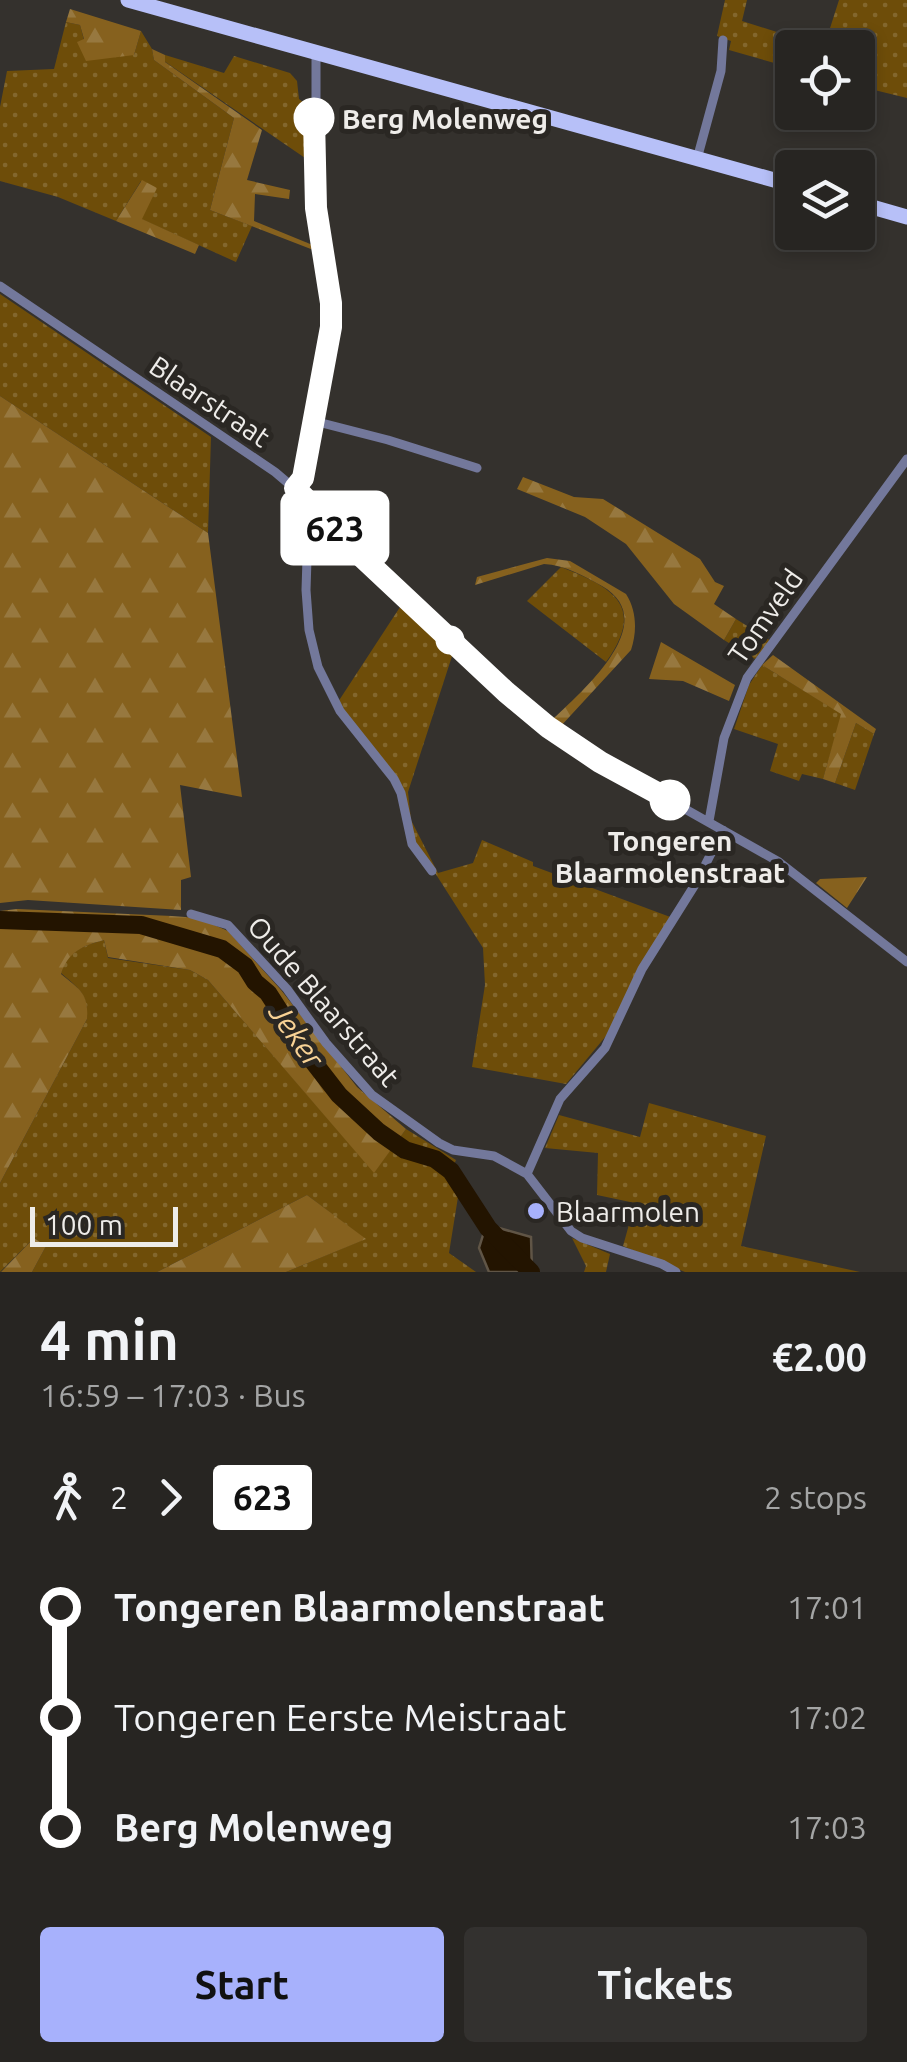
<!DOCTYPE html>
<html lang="en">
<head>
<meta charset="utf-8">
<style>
  body { margin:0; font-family:Ubuntu,sans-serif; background:#33312f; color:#f1f3f6; height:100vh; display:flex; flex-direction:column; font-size:38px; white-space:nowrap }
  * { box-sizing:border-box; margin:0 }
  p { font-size:32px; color:#a4a5a5 }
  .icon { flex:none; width:55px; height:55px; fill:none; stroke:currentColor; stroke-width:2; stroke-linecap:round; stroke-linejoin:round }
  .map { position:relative; height:1272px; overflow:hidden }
  .drawer { display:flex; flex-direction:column; background:#272522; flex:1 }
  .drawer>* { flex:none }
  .badge { padding:0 20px; border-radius:8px; font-size:35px; line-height:65px }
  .tools { position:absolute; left:775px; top:30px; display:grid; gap:20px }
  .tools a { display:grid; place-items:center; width:100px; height:100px; border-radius:10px; background:#272522; box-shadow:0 5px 15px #0003,0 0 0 2px #434240; font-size:50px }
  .scale { position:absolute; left:30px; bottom:25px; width:148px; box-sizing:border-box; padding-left:10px; border:5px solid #eeece9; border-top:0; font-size:28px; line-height:35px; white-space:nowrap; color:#eeece9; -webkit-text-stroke:8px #2a2723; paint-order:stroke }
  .map>.badge { position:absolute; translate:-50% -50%; box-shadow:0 0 0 5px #fff }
  .legs { display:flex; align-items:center; gap:15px; height:110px; padding:0 40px; font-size:32px }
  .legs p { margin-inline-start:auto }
  .overview { display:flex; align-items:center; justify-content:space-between; height:170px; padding:0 40px }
  h1 { font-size:55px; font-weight:700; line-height:75px }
  .primary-button { display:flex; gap:20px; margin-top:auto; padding:20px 40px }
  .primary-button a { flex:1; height:115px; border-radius:10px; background:#a7b1fc; color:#111; font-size:40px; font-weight:700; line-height:115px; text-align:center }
  .primary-button a+a { background:#33312f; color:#f1f3f6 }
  ul { padding:0 40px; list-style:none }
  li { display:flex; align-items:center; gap:35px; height:110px; font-size:38px }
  li i { display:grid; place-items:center; width:15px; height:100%; margin:0 12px; background:currentColor }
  li i::after { content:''; width:25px; height:25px; margin:-12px; border:8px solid; border-radius:50%; background:#272522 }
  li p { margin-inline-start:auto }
  li:first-child i { background:linear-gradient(#0000 50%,currentColor 0) }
  li:last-child i { background:linear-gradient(currentColor 50%,#0000 0) }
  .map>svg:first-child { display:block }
  .grass { fill:url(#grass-dots) }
  .forest { fill:url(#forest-firs) }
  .water { fill:#231400; stroke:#605546; stroke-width:2.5 }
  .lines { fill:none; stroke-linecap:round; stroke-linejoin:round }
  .river { stroke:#231400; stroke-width:18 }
  .minor { stroke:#73789b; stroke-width:9 }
  .primary { stroke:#b7c0f8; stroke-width:15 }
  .line-1-casing { stroke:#fff; stroke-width:22 }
  .line-1 { stroke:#fff; stroke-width:15 }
  .stop-1-dot { fill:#fff; stroke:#fff; stroke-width:5 }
  .poi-dot { fill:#a7b1fc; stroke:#2a2723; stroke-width:4 }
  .labels { text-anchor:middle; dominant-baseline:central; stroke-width:10; stroke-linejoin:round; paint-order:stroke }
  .stop-label { font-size:28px; font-weight:bold; fill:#eeece9; stroke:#2a2723; text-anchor:start }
  .street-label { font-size:28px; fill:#eeece9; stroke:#2a2723 }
  .poi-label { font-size:28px; fill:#eeece9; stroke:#2a2723; text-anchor:start }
  .water-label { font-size:30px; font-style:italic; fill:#f8d295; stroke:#2a2723 }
</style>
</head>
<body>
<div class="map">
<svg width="907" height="1272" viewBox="0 0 907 1272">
  <defs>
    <pattern id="grass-dots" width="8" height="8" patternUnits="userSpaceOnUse" patternTransform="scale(2.5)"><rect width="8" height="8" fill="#6e4d09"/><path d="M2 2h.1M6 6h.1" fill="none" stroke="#83672d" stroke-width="1.8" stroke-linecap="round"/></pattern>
    <pattern id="forest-firs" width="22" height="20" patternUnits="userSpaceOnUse" patternTransform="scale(2.5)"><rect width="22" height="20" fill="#86611e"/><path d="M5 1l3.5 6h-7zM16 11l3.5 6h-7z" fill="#97783f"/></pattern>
  </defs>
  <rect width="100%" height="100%" fill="#34312d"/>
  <path class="grass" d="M 725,0 L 747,0 L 742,21 L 824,47 L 839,0 L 907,0 L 907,98 L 858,86 L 858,48 L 792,48 L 792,68 L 729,50 L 731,41 L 717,36 Z
    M 66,22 L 80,25 L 84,40 L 78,42 L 134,55 L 141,31 L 152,49 L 154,60 L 234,118 L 210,210 L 252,226 L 236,262 L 141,219 L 141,181 L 116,221 L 58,197 L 0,181 L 0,107 L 7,71 L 54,69 Z
    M 165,55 L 224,73 L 234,56 L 290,73 L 297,81 L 299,99 L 308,106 L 308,160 L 164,61 Z
    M 0,294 L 211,437 L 208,533 L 0,396 Z
    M 561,567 C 614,588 646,606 606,662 L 527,601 Z
    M 402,604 L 454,650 L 408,792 L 411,820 L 438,873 L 473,863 L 482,840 L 533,862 L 533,866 L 673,918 L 611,1030 L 566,1084 L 472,1067 L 485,985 L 483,948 L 414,840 L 404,791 L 338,702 Z
    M 736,619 L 771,641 L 755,659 L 724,640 Z
    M 762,665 L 842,714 L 823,779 L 802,774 L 799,781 L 770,771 L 778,744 L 734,729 L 749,685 Z
    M 856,723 L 874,734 L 855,790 L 835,783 Z
    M 104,940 L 108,958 L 190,970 L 208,980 L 374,1172 L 406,1129 L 456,1160 L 449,1176 L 458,1197 L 449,1253 L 476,1272 L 286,1272 L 365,1239 L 307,1195 L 157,1272 L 32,1272 L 46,1246 L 34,1238 L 0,1272 L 0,1183 L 87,1019 C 88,993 79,989 61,973 C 68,951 82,946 104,940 Z
    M 649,1103 L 766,1136 L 741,1246 L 860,1272 L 685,1272 L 623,1246 L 635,1203 L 597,1195 L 598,1153 L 545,1148 L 559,1115 L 640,1137 Z
    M 572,1238 L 610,1254 L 606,1272 L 584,1272 L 586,1266 Z"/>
  <path class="forest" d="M 70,9 L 141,31 L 134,55 L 86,61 L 77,42 L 84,39 L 80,25 L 66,22 Z
    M 152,49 L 165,55 L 165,62 L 262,130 L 247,180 L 290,190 L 289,199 L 255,194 L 254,221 L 315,246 L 316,251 L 210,210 L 234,118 L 154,60 Z
    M 142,180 L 157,188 L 142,219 L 199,245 L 195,254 L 116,221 Z
    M 0,396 L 208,533 L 242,797 L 180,785 L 191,877 L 181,880 L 181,910 L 28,900 L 0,903 Z
    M 523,477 L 574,497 L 603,499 L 700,559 L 715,582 L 724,586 L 714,604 L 736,619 L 724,640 L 674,604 L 626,544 L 585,517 L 517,489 Z
    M 547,558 L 570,561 L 626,594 C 637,611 637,632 631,650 L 560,727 L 551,721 C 581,692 664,622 602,586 C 584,576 565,565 544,564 L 475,585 L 477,577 Z
    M 661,642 L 735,685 L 729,701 L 683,681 L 649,679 Z
    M 773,655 L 876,729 L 874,734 L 856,723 L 835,783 L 823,779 L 841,714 L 762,665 Z
    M 867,877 L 847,908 L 816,883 L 820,879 Z
    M 17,909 L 172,916 L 198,918 L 228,931 L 281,990 L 357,1087 L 406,1129 L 374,1173 L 208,980 L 190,970 L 108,957 L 104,940 C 82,946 68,952 61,974 C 79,989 89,993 87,1019 L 0,1183 L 0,911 Z
    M 307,1195 L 366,1239 L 286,1272 L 157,1272 Z
    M 34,1238 L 46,1246 L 32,1272 L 1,1272 Z"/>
  <path class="water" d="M 457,1172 L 491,1221 L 482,1230 L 450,1176 Z
    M 492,1226 L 531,1237 L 532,1272 L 489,1272 L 479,1248 L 484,1232 Z"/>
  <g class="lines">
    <path class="river" d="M 0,920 L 141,925 L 222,949 L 245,966 L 255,982 L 268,993 L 308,1055 L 339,1095 L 379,1132 L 405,1150 L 435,1159 L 451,1171 L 488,1228 L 531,1272"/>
    <path class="minor" d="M 697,159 L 721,71 L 723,40
      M 0,286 L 275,472 L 316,507 L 361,556 L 506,692 L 548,727 L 600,761 L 779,862 L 907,962
      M 314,421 L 388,440 L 477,468
      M 295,489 L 303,478 L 331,327 L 331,303 L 316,209 L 316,52
      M 316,507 L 308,528 L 306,590 L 309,630 L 318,667 L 340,711 L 394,779 L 401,793 L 412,844 L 432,871
      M 709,821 L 724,738 L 747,678 L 907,459
      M 191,914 L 228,925 L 287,989 L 326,1043 L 372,1095 L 439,1143 L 453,1150 L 494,1156 L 527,1174 L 571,1231 L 582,1238 L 662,1264 L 676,1272
      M 527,1174 L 560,1099 L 605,1048 L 642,969 L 696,883 L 723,830"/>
    <path class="primary" d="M 128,0 L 792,185
      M 858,203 L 907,217"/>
  </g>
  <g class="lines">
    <defs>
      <path id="line-1" d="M 314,118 L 316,208 L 331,303 L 331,327 L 303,478 L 295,488 L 361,556 L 506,692 L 548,727 L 600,762 L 670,800"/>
    </defs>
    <use href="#line-1" class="line-1-casing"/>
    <use href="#line-1" class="line-1"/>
  </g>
  <g class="stop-1-dot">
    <circle cx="314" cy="118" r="18"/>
    <circle cx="450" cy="640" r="12"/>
    <circle cx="670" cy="800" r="18"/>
  </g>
  <circle class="poi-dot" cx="536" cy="1211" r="10"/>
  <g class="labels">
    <g class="stop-label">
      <text x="342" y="118">Berg Molenweg</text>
      <text x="670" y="840" text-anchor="middle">Tongeren<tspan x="670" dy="32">Blaarmolenstraat</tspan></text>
    </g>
    <g class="street-label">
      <text transform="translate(210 401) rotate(34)">Blaarstraat</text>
      <text transform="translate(765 616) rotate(-55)">Tomveld</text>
      <text transform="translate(324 1001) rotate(49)">Oude Blaarstraat</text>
    </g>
    <g class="poi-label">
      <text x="556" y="1211">Blaarmolen</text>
    </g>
    <g class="water-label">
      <text transform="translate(297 1035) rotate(55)">Jeker</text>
    </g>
  </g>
</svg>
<div class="tools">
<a><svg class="icon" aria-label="locate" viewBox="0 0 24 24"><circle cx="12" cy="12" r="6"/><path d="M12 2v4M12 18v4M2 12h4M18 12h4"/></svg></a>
<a><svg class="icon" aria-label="layers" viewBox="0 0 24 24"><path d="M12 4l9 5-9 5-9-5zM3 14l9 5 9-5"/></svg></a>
</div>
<div class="scale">100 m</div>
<b class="badge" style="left:335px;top:528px;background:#fff;color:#111">623</b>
</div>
<section class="drawer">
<div class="overview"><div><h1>4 min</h1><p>16:59 – 17:03 · Bus</p></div><b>€2.00</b></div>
<div class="legs"><svg class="icon" aria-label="walk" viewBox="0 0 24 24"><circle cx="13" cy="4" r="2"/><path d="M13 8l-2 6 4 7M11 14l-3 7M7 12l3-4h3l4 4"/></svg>2<svg class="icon" aria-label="forward" viewBox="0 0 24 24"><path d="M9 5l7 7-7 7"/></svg><b class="badge" style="background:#fff;color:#111">623</b><p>2 stops</p></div>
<ul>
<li><i style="color:#fff"></i><b>Tongeren Blaarmolenstraat</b><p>17:01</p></li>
<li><i style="color:#fff"></i><span>Tongeren Eerste Meistraat</span><p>17:02</p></li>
<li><i style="color:#fff"></i><b>Berg Molenweg</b><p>17:03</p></li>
</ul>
<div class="primary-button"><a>Start</a><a>Tickets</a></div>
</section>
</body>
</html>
